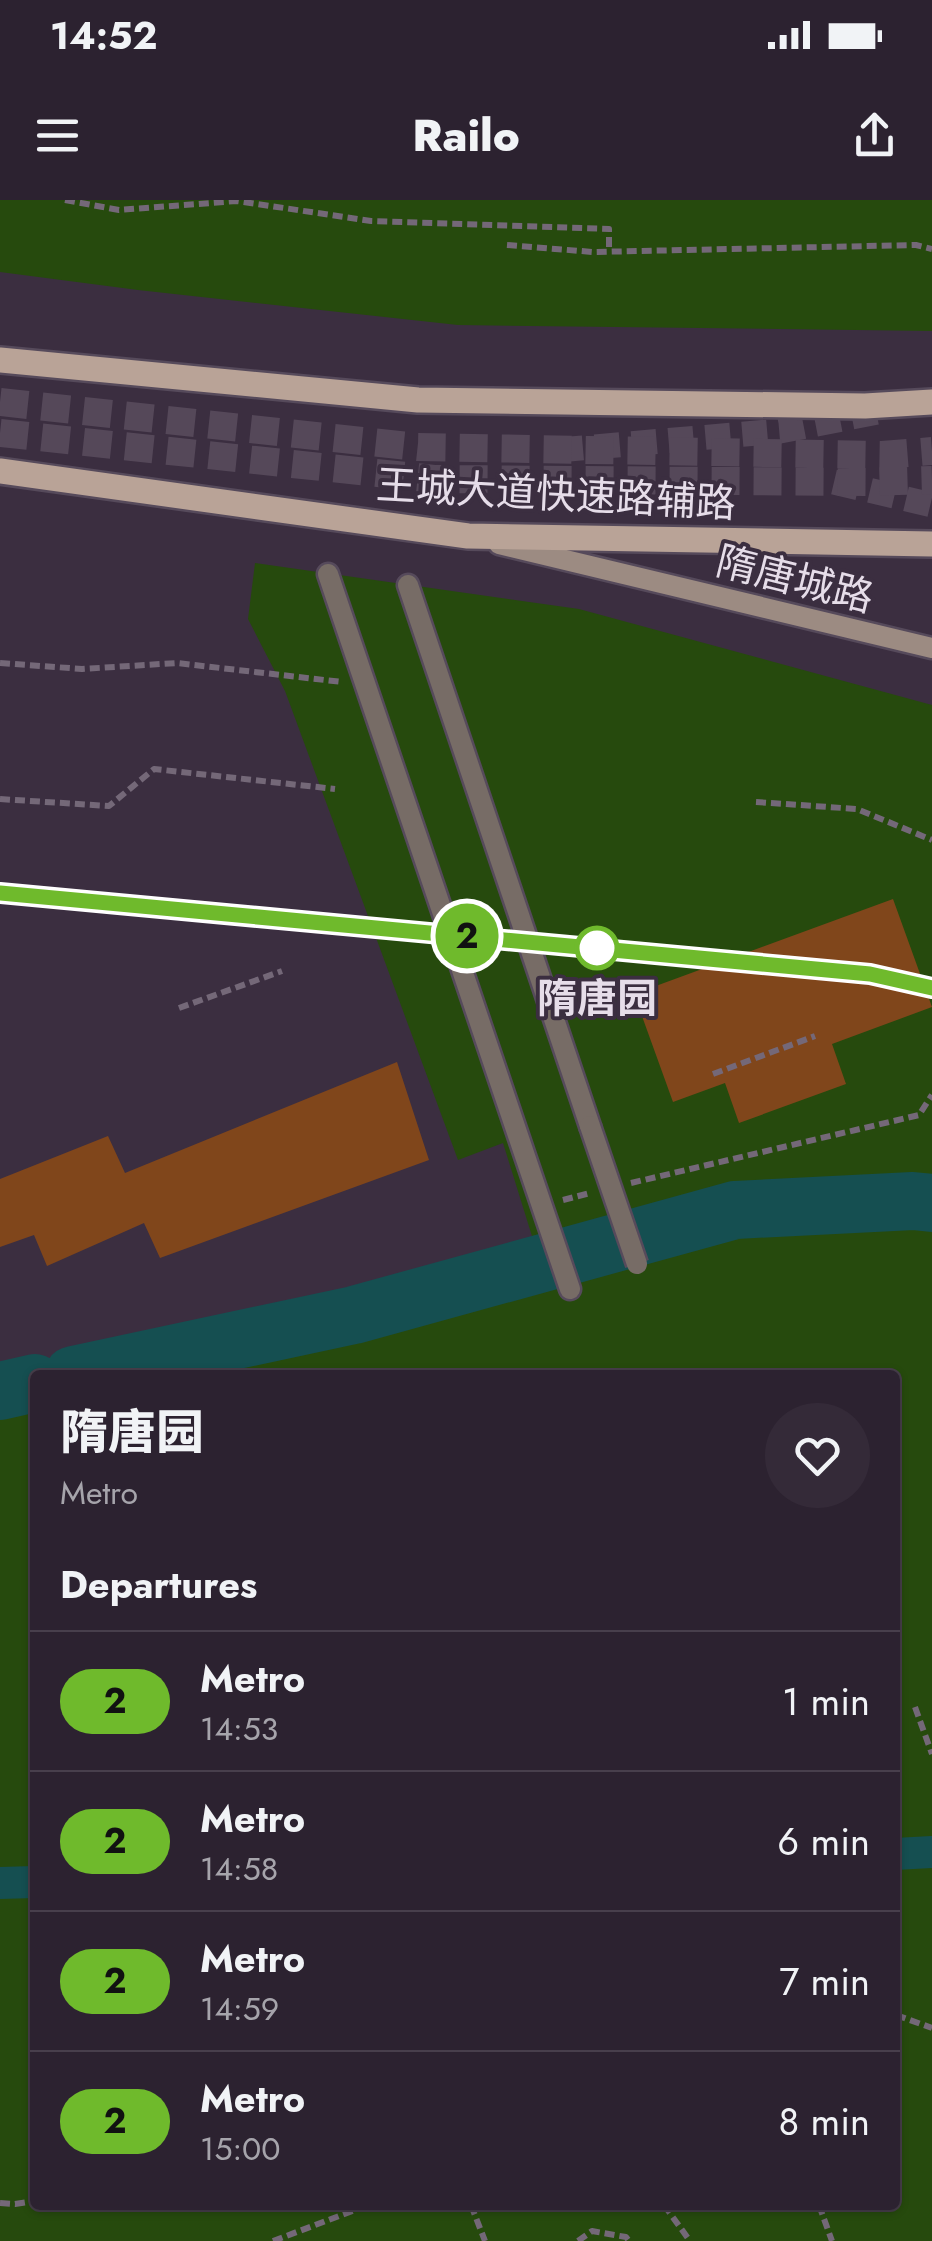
<!DOCTYPE html>
<html lang="en">
<head>
<meta charset="utf-8">
<style>
  body { margin:0; font-family:Jost,"Noto Sans SC",sans-serif; background:#342a38; color:#f1f3f6; height:100vh; display:flex; flex-direction:column; font-size:38px; white-space:nowrap }
  * { box-sizing:border-box; margin:0 }
  p { font-size:32px; color:#a6a4ab }
  .icon { flex:none; width:55px; height:55px; fill:none; stroke:currentColor; stroke-width:2; stroke-linecap:round; stroke-linejoin:round }
  .map { position:relative; flex:1; overflow:hidden }
  .drawer { position:absolute; left:30px; top:1170px; width:870px; height:840px; display:flex; flex-direction:column; background:#2c2230; border-radius:10px; box-shadow:0 2px 8px #0004,0 0 0 2px #483f4c }
  .drawer>* { flex:none }
  .badge { padding:0 20px; border-radius:32px; font-size:35px; line-height:65px }
  .map>.badge { position:absolute; translate:-50% -50%; box-shadow:0 0 0 5px #fff }
  h2 { padding:0 30px; font-size:38px; line-height:90px }
  .round { display:grid; place-items:center; flex:none; width:105px; height:105px; border-radius:52px; background:#342a38 }
  .summary { display:flex; align-items:center; justify-content:space-between; height:170px; padding:0 30px }
  h1 { font-size:48px; font-weight:800; line-height:75px }
  ul { padding:0; list-style:none }
  li { display:flex; align-items:center; gap:30px; height:140px; padding:0 30px; border-top:2px solid #483f4c }
  li div { flex:1 }
  li b { display:block; font-size:38px }
  li em { font-style:normal }
  li .badge { min-width:110px; font-weight:700; text-align:center }
  .status { display:flex; justify-content:space-between; align-items:center; height:70px; padding:0 50px; background:#2c2230; direction:ltr }
  .status svg { height:28px; fill:currentColor }
  header { display:flex; justify-content:space-between; align-items:center; height:130px; padding:0 30px; background:#2c2230; font-size:45px; font-weight:800 }
  .map>svg:first-child { display:block }
  .green { fill:#264a0d; fill-rule:evenodd }
  .lines { fill:none; stroke-linecap:round; stroke-linejoin:round }
  .canal { stroke:#154f51; stroke-width:32 }
  .river { stroke:#154f51; stroke-width:58 }
  .building { fill:#80461b }
  .primary-tunnel { stroke:#554859; stroke-width:25; stroke-dasharray:25 12; stroke-linecap:butt }
  .trunk-tunnel { stroke:#554859; stroke-width:28; stroke-dasharray:28 14; stroke-linecap:butt }
  .pedestrian-casing { stroke:#564a5b; stroke-width:25 }
  .secondary-casing { stroke:#564a5b; stroke-width:25 }
  .primary-casing { stroke:#564a5b; stroke-width:30 }
  .path { stroke:#746878; stroke-width:6; stroke-dasharray:10 5; stroke-linecap:butt }
  .pedestrian { stroke:#776c66; stroke-width:20 }
  .secondary { stroke:#9c8b82; stroke-width:20 }
  .primary { stroke:#b9a397; stroke-width:25 }
  .pedestrian-bridge-casing { stroke:#564a5b; stroke-width:25; stroke-linecap:butt }
  .pedestrian-bridge { stroke:#776c66; stroke-width:20 }
  .line-casing { stroke:#fff; stroke-width:22 }
  .line { stroke:#6fba2c; stroke-width:15 }
  .stop-dot { fill:#fff; stroke:#6fba2c; stroke-width:5 }
  .labels { text-anchor:middle; dominant-baseline:central; stroke-width:8; stroke-linejoin:round; paint-order:stroke }
  .street-label { font-size:40px; fill:#e6dde9; stroke:#3b2e40 }
  .stop-label { font-size:40px; font-weight:bold; fill:#e6dde9; stroke:#3b2e40 }
</style>
</head>
<body>
<div class="status"><b>14:52</b><svg viewBox="0 0 49 12"><path d="M0 12V9h3v3zM5 12V6h3v6zM10 12V3h3v9zM15 12V0h3v12zM26 1h20v11H26zM47 4h2v5h-2z"/></svg></div>
<header><svg class="icon" aria-label="menu" viewBox="0 0 24 24"><path d="M4 6h16M4 12h16M4 18h16"/></svg>Railo<svg class="icon" aria-label="share" viewBox="0 0 24 24"><path d="M12 15V3M7 8l5-5 5 5M5 13v7h14v-7"/></svg></header>
<div class="map">
<svg width="932" height="2041" viewBox="0 0 932 2041">
  <rect width="100%" height="100%" fill="#3b2e40"/>
  <path class="green" d="M 0,0 L 932,0 L 932,131 L 458,125 L 138,90 L 0,72 Z
    M 255,363 L 579,409 L 932,505 L 932,2041 L 0,2041 L 0,1172 L 206,1127 L 536,1049 L 503,943 L 458,960 L 285,491 L 248,419 ZM 35,1175 L 895,1175 L 895,2005 L 35,2005 Z"/>
  <g class="lines">
    <path class="canal" d="M 895,1654 L 932,1652
      M 0,1683 L 35,1682"/>
    <path class="river" d="M 73,1175 L 354,1115 L 735,1010 L 913,1001 L 932,1003
      M 0,1191 L 35,1183"/>
  </g>
  <path class="building" d="M 893,699 L 932,807 L 832,844 L 846,884 L 739,923 L 725,883 L 673,902 L 634,794 Z
    M 397,862 L 429,960 L 160,1058 L 144,1023 L 47,1066 L 34,1035 L 0,1047 L 0,979 L 108,936 L 125,973 Z"/>
  <g class="lines">
    <path class="primary-tunnel" d="M 558,250 L 780,231 L 878,212
      M 834,282 L 932,305"/>
    <path class="trunk-tunnel" d="M 0,202 L 418,247 L 882,255 L 932,251
      M 0,233 L 434,279 L 866,282 L 932,280"/>
    <defs>
      <path id="pedestrian" d="M 328,374 L 570,1089
        M 408,385 L 590,926"/>
      <path id="secondary" d="M 499,344 L 932,448"/>
      <path id="primary" d="M 0,160 L 418,200 L 865,206 L 932,202
        M 0,271 L 468,336 L 932,344"/>
    </defs>
    <use href="#pedestrian" class="pedestrian-casing"/>
    <use href="#secondary" class="secondary-casing"/>
    <use href="#primary" class="primary-casing"/>
    <path class="path" d="M 65,0 L 119,10 L 237,1 L 371,21 L 609,29 L 609,52
      M 507,45 L 593,52 L 916,45 L 932,49
      M 0,463 L 82,469 L 177,463 L 342,482
      M 0,599 L 109,606 L 154,569 L 335,589
      M 756,602 L 857,609 L 932,640
      M 179,808 L 282,771
      M 713,874 L 815,836
      M 631,983 L 919,915 L 932,895
      M 563,1000 L 590,993
      M 915,1507 L 932,1554
      M 896,1815 L 932,1828
      M 0,2003 L 15,2004 L 35,2001
      M 471,2005 L 485,2041
      M 664,2005 L 690,2041
      M 819,2005 L 832,2041
      M 273,2041 L 368,2005
      M 578,2041 L 592,2031 L 626,2037 L 629,2041"/>
    <use href="#pedestrian" class="pedestrian"/>
    <use href="#secondary" class="secondary"/>
    <use href="#primary" class="primary"/>
    <defs>
      <path id="pedestrian-bridge" d="M 590,926 L 637,1064"/>
    </defs>
    <use href="#pedestrian-bridge" class="pedestrian-bridge-casing"/>
    <use href="#pedestrian-bridge" class="pedestrian-bridge"/>
  </g>
  <g class="lines">
    <defs>
      <path id="line" d="M 0,693 L 870,774 L 932,788"/>
    </defs>
    <use href="#line" class="line-casing"/>
    <use href="#line" class="line"/>
  </g>
  <circle class="stop-dot" cx="597" cy="748" r="20"/>
  <g class="labels">
    <g class="street-label">
      <text transform="translate(556 294) rotate(3)">王城大道快速路辅路</text>
      <text transform="translate(795 379) rotate(14)">隋唐城路</text>
    </g>
    <g class="stop-label">
      <text x="597" y="798">隋唐园</text>
    </g>
  </g>
</svg>
<b class="badge" style="left:467px;top:736px;background:#6fba2c;color:#111">2</b>
<section class="drawer">
<div class="summary"><div><h1>隋唐园</h1><p>Metro</p></div><a class="round"><svg class="icon" aria-label="heart" viewBox="0 0 24 24"><path d="M12 20l-8-8c-3-5 5-10 8-4 3-6 11-1 8 4z"/></svg></a></div>
<h2>Departures</h2>
<ul>
<li><span class="badge" style="background:#6fba2c;color:#111">2</span><div><b>Metro</b><p>14:53</p></div><em>1 min</em></li>
<li><span class="badge" style="background:#6fba2c;color:#111">2</span><div><b>Metro</b><p>14:58</p></div><em>6 min</em></li>
<li><span class="badge" style="background:#6fba2c;color:#111">2</span><div><b>Metro</b><p>14:59</p></div><em>7 min</em></li>
<li><span class="badge" style="background:#6fba2c;color:#111">2</span><div><b>Metro</b><p>15:00</p></div><em>8 min</em></li>
</ul>
</section>
</div>
</body>
</html>
